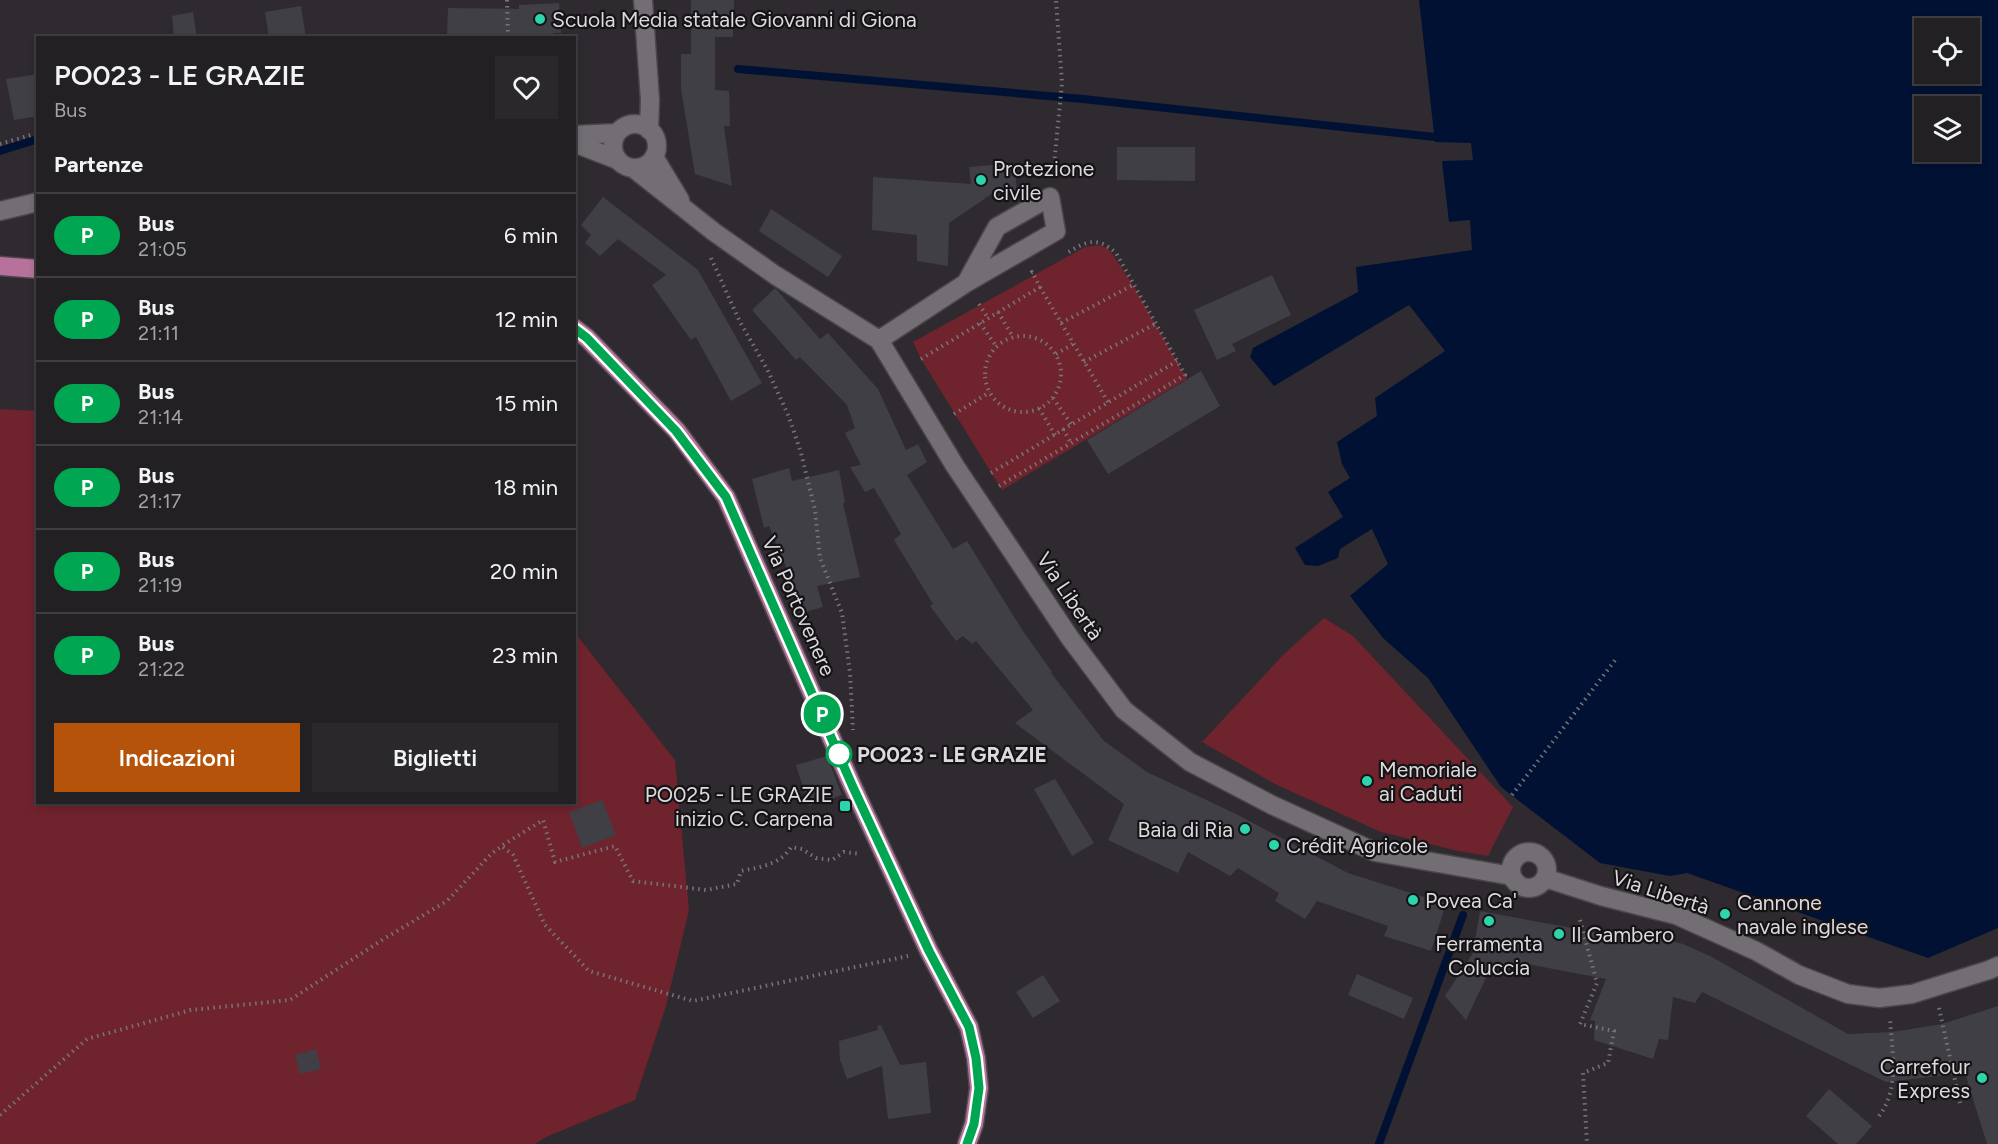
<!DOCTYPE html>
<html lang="it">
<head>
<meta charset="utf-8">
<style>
  body { margin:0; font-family:Figtree,sans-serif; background:#2a282b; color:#f1f3f6; height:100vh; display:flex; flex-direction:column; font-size:22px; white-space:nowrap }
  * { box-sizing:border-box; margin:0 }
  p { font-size:20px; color:#a2a3a6 }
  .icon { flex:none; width:33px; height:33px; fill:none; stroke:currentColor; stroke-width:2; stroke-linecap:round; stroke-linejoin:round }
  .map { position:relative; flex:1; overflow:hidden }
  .sheet { position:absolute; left:36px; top:36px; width:540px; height:768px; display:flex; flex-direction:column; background:#222023; border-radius:0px; box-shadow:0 3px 9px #0003,0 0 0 2px #3f3e41 }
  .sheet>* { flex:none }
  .badge { padding:0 12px; border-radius:20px; font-size:21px; line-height:39px }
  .controls { position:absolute; left:1914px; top:18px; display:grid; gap:12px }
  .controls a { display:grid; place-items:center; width:66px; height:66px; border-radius:0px; background:#222023; box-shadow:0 3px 9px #0003,0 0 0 2px #3f3e41; font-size:30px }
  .map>.badge { position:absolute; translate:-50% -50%; box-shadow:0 0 0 3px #fff }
  h2 { padding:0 18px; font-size:22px; line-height:54px }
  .round { display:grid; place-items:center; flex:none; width:63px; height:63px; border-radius:0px; background:#2a282b }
  .headline { display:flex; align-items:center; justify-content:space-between; height:102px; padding:0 18px }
  h1 { font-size:28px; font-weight:600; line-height:45px }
  .action { display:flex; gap:12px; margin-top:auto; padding:12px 18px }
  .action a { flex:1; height:69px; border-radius:0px; background:#b45309; color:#fff; font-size:24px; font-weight:600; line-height:69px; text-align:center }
  .action a+a { background:#2a282b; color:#f1f3f6 }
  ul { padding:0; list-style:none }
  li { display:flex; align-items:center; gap:18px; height:84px; padding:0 18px; border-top:2px solid #3f3e41 }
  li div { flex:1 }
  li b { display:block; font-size:22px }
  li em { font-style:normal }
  li .badge { min-width:66px; font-weight:700; text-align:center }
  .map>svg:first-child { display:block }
  .green { fill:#6f232d }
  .water { fill:#001134; fill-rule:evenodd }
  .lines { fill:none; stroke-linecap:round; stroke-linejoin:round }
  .stream { stroke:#001134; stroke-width:8 }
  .building { fill:#403f46 }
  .minor-casing { stroke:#4a464b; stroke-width:21 }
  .major-casing { stroke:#4a464b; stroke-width:21 }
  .path { stroke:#787479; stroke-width:4; stroke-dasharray:1.5 4.5; stroke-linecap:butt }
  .minor { stroke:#736e74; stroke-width:18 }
  .major { stroke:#b7729b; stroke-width:18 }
  .line-casing { stroke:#fff; stroke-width:14 }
  .line { stroke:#00a651; stroke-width:9 }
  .poi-dot { fill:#2cd5ab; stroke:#151316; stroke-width:2 }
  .stop-dot { fill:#fff; stroke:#00a651; stroke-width:3 }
  .labels { text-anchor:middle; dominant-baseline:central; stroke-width:4.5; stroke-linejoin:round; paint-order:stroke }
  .poi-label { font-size:21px; fill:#dddade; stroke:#151316; text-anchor:start }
  .street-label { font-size:21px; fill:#dddade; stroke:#151316 }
  .stop-label { font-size:21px; font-weight:bold; fill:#dddade; stroke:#151316; text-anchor:start }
</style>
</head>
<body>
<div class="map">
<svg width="1998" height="1144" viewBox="0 0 1998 1144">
  <rect width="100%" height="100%" fill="#2e2a2f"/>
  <path class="green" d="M 1099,245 L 1107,248 L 1113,255 L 1133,285 L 1187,379 L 1002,490 L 921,359 L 913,342 L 1085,247 Z
    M 0,409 L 37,411 L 38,802 L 574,802 L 575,633 L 675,760 L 689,910 L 666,1006 L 635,1100 L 544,1138 L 535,1144 L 0,1144 Z
    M 1324,618 L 1353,636 L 1513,807 L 1488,856 L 1458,851 L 1381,832 L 1275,784 L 1202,742 L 1284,654 Z"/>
  <path class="water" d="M 1419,0 L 1998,0 L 1998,928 L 1928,958 L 1687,873 L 1670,876 L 1600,863 L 1501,787 L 1428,678 L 1383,638 L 1350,596 L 1388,564 L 1372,529 L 1340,549 L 1338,558 L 1318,566 L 1305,565 L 1295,548 L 1343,517 L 1328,492 L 1350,478 L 1342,464 L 1337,442 L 1377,416 L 1375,398 L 1445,351 L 1409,305 L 1274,386 L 1250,357 L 1253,348 L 1358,292 L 1356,267 L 1472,250 L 1470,220 L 1449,222 L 1442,161 L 1473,160 L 1471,143 L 1435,142 ZM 1924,28 L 1970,28 L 1970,74 L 1924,74 ZM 1924,106 L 1970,106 L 1970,152 L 1924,152 Z"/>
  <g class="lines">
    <path class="stream" d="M 738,69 L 1083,99 L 1435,137
      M 0,151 L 38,139
      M 1379,1144 L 1463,915"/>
  </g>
  <path class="building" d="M 691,0 L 734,0 L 733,37 L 715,37 L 715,90 L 729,91 L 730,126 L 724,126 L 732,186 L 695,174 L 681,89 L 681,54 L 691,54 Z
    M 559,3 L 561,33 L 553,33 L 553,38 L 447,38 L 448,8 L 519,9 L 519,5 Z
    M 301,6 L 306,38 L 269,38 L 265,12 Z
    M 193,12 L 197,38 L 174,38 L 172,16 Z
    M 38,74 L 38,116 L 14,120 L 6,79 Z
    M 1117,147 L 1195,147 L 1195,181 L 1117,180 Z
    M 1014,163 L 1017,190 L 993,193 L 949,223 L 948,266 L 917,261 L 917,235 L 872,230 L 873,177 L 971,184 L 969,167 Z
    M 603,197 L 698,270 L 762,383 L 731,401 L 696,337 L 691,340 L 652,285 L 666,275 L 618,239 L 600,256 L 585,243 L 591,235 L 581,225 Z
    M 771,209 L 842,256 L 828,277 L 759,231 Z
    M 1272,275 L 1291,315 L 1232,344 L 1236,351 L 1217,360 L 1194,310 Z
    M 775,288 L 820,339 L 828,333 L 878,389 L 906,450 L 918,444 L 927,462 L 907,475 L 953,549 L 967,541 L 1021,628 L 1052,672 L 1051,673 L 1104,741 L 1147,772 L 1234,813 L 1348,873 L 1446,904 L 1431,951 L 1384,936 L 1388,926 L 1317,901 L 1305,919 L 1275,901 L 1279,893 L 1238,868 L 1230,876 L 1188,852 L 1178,873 L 1108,840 L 1124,804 L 1015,723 L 1033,710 L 976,641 L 972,644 L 963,636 L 956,641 L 930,606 L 933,604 L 894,540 L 901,534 L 874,488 L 865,492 L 850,467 L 861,465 L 845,433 L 855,428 L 847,405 L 800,357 L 796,360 L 752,310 Z
    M 1201,371 L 1220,406 L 1108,474 L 1087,440 Z
    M 789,468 L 792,481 L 839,470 L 845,502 L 843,503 L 860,577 L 817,586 L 823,607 L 805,612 L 769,526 L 764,528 L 752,479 Z
    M 827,756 L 842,795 L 809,806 L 796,765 Z
    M 1055,779 L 1094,843 L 1072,856 L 1034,789 Z
    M 602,800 L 616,835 L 582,848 L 569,812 Z
    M 1480,911 L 1572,928 L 1573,931 L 1645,934 L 1683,944 L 1712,957 L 1848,1034 L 1892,1032 L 1942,1024 L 1998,1006 L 1998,1144 L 1987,1144 L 1965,1073 L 1886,1082 L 1702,992 L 1695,1003 L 1673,997 L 1668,1040 L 1659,1039 L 1653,1059 L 1594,1040 L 1595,1021 L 1590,1020 L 1606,979 L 1527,964 L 1525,973 L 1492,965 L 1466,1020 L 1445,996 L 1473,953 Z
    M 1357,974 L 1413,998 L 1404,1019 L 1348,995 Z
    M 1043,975 L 1060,1001 L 1033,1018 L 1016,992 Z
    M 881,1025 L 900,1065 L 926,1062 L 931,1113 L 888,1119 L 882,1066 L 847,1079 L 840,1060 L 839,1041 L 878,1030 L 877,1026 Z
    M 316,1049 L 321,1069 L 300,1074 L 295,1055 Z
    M 1829,1089 L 1872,1126 L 1856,1144 L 1838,1144 L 1806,1116 Z"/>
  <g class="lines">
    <defs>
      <path id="minor" d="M 643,0 L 650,100 L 649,130
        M613 146a22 22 0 1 1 44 0a22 22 0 1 1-44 0Z
        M 574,135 L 617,133
        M 574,143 L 618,160
        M 654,157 L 680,200
        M 633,168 L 714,232 L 775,275 L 879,340 L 955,466 L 1070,638 L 1124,710 L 1190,762 L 1272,805 L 1375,852 L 1512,876
        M 0,211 L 38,202
        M 879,340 L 966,283 L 1056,231 L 1050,197 L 997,227 L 966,283
        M1511 870a18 18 0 1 1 36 0a18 18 0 1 1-36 0Z
        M 1545,878 L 1601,896 L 1676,915 L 1756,951 L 1799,975 L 1848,994 L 1879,998 L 1912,994 L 1989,970 L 1998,966"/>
      <path id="major" d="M 0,266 L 38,269
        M 574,328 L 587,338 L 677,431 L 726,497 L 852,785 L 929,951 L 969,1027 L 976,1058 L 979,1088 L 974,1124 L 967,1144"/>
    </defs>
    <use href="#minor" class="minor-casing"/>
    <use href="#major" class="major-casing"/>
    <path class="path" d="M 507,0 L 508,38
      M 0,144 L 38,133
      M 1053,176 L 1062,83 L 1056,0
      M 711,258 L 740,322 L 767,369 L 789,417 L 801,453 L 815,510 L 820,558 L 842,613 L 850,673 L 853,730
      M 1040,287 L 1108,402
      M 979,304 L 988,318
      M 998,312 L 1013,337
      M 980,323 L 996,346
      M 1061,323 L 1133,285
      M985 374a38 38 0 1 1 76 0a38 38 0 1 1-76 0Z
      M 1056,354 L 1073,344
      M 921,359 L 1040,287 L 1032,272 L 1030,274
      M 1084,362 L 1155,324
      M 1053,398 L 1071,424
      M 1039,408 L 1055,435
      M 954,414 L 990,392
      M 1063,429 L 1071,443
      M 991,473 L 1177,361
      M 999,486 L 1185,375 L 1116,253 C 1097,236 1087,241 1067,253
      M 1512,795 L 1616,659
      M 503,845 L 543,820 L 555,862 L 615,846 L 633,881 L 706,890 L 737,884 L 741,871 C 760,867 780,865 791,847 L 802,849 L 816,858 L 832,860 L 844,852 L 861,854
      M 1580,920 L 1597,983 L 1580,1024 L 1614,1031 L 1608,1063 L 1583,1073 L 1587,1144
      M 1939,1008 L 1960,1103
      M 0,1115 L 87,1039 L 191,1010 L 290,1000 L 382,940 L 447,901 L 491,854 L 502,846 L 513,855 L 545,925 L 589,971 L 693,1001 L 908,956
      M 1879,1116 C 1900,1088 1892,1052 1890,1018"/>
    <use href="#minor" class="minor"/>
    <use href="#major" class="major"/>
  </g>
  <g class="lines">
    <defs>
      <path id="line" d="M 574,328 L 587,338 L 676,431 L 726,497 L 852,785 L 929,951 L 969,1027 L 976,1058 L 979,1088 L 974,1124 L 967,1144"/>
    </defs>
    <use href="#line" class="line-casing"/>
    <use href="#line" class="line"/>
  </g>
  <g class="poi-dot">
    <circle cx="540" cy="19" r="6"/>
    <circle cx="981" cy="180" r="6"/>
    <circle cx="1367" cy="781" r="6"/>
    <rect x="839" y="800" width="12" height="12" rx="3"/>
    <circle cx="1245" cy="829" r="6"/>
    <circle cx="1274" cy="845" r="6"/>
    <circle cx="1413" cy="900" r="6"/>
    <circle cx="1725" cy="914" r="6"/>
    <circle cx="1489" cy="921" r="6"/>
    <circle cx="1559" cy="934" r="6"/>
    <circle cx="1982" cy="1078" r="6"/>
  </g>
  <circle class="stop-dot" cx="839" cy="754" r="12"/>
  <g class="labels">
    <g class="poi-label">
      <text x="552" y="19">Scuola Media statale Giovanni di Giona</text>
      <text x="993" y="168">Protezione<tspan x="993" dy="24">civile</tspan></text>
      <text x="1379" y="769">Memoriale<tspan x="1379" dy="24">ai Caduti</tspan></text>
      <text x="833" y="794" text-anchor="end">PO025 - LE GRAZIE<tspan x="833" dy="24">inizio C. Carpena</tspan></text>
      <text x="1233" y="829" text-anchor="end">Baia di Ria</text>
      <text x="1286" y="845">Crédit Agricole</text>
      <text x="1425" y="900">Povea Ca'</text>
      <text x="1737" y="902">Cannone<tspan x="1737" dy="24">navale inglese</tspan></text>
      <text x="1571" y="934">Il Gambero</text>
      <text x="1489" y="943" text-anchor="middle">Ferramenta<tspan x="1489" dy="24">Coluccia</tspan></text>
      <text x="1970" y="1066" text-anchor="end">Carrefour<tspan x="1970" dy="24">Express</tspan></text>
    </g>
    <g class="street-label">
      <text transform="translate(1070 596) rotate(56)">Via Libertà</text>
      <text transform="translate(799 606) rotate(66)">Via Portovenere</text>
      <text transform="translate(1661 892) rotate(18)">Via Libertà</text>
    </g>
    <g class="stop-label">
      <text x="857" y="754">PO023 - LE GRAZIE</text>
    </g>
  </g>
</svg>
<div class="controls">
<a><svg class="icon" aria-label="locate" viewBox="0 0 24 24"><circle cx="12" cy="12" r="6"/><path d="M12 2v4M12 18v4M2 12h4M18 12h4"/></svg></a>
<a><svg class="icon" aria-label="layers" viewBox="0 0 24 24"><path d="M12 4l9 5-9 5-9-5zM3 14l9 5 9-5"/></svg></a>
</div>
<b class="badge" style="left:822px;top:714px;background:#00a651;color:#fff">P</b>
<section class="sheet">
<div class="headline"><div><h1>PO023 - LE GRAZIE</h1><p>Bus</p></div><a class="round"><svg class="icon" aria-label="heart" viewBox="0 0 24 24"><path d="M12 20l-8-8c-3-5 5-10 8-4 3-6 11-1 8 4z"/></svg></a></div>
<h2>Partenze</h2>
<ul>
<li><span class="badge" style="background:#00a651;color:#fff">P</span><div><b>Bus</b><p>21:05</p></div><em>6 min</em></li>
<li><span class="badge" style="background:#00a651;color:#fff">P</span><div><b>Bus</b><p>21:11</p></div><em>12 min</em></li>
<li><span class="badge" style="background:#00a651;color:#fff">P</span><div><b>Bus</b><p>21:14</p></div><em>15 min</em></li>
<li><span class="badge" style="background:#00a651;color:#fff">P</span><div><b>Bus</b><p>21:17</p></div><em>18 min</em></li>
<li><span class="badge" style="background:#00a651;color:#fff">P</span><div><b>Bus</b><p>21:19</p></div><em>20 min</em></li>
<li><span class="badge" style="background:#00a651;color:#fff">P</span><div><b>Bus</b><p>21:22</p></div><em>23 min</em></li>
</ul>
<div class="action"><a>Indicazioni</a><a>Biglietti</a></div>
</section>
</div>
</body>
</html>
